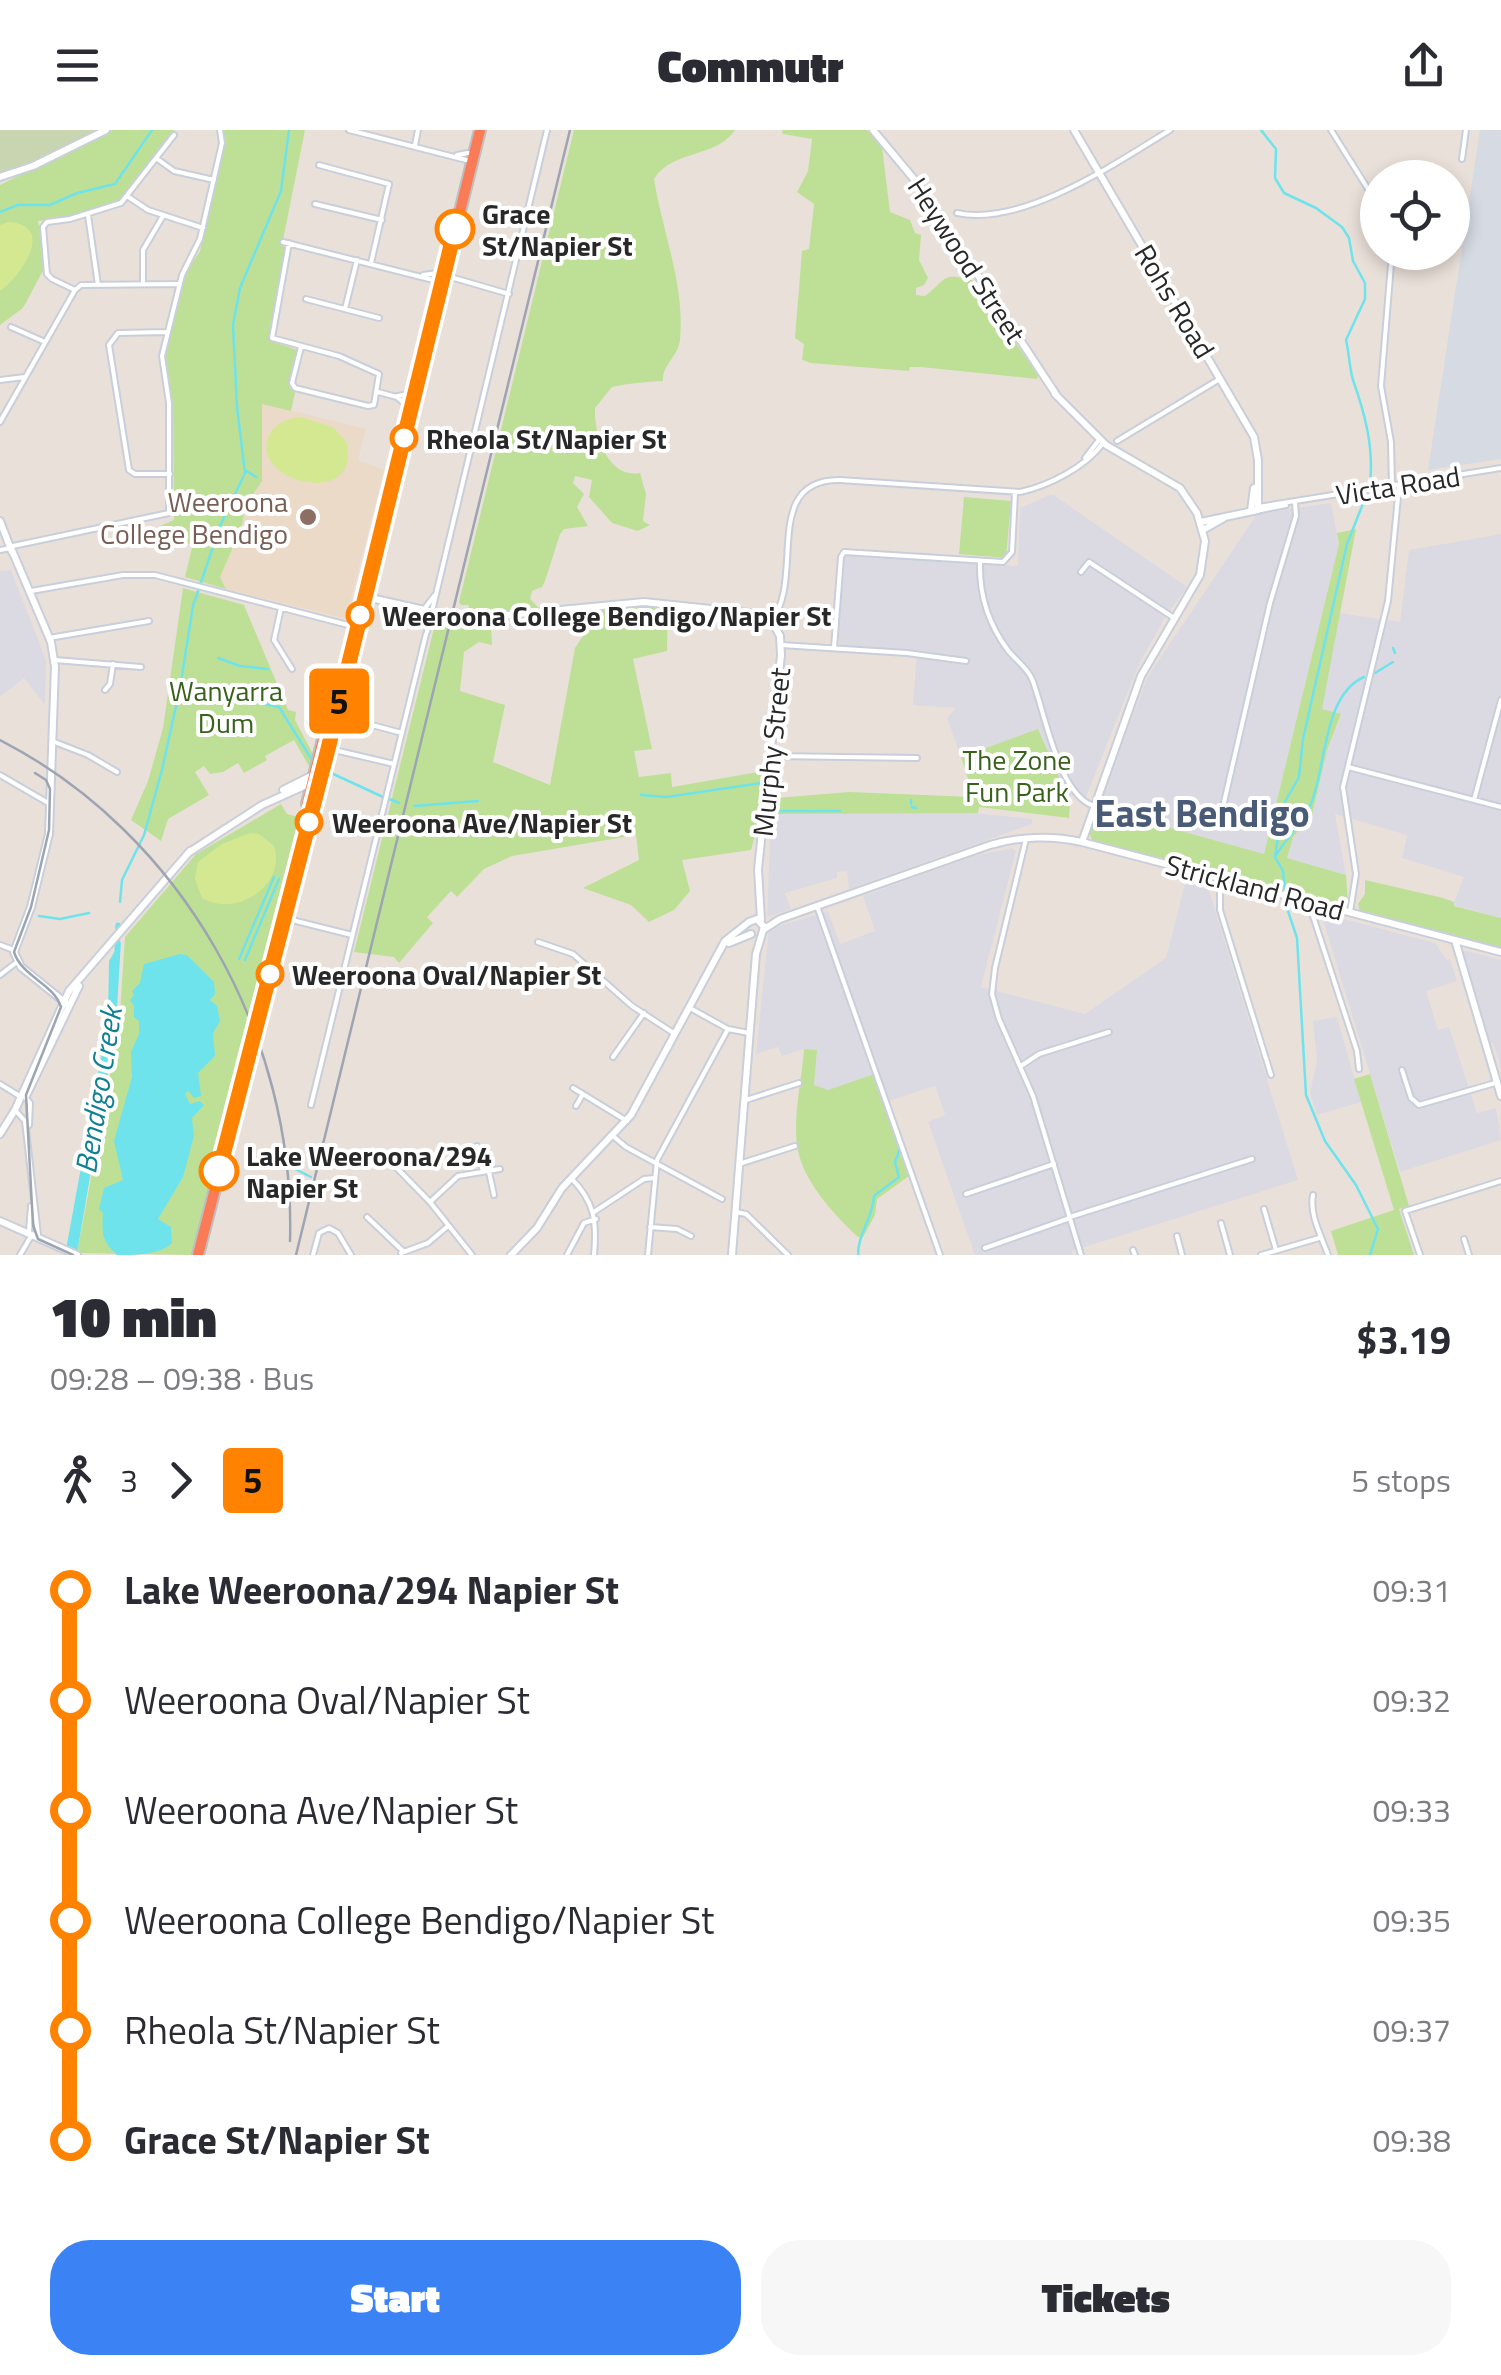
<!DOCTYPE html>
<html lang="en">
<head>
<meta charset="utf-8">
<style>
  body { margin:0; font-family:"Titillium Web",sans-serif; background:#f7f7f7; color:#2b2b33; height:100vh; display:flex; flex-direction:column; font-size:38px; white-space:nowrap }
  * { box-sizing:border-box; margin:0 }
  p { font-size:32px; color:#7c7c81 }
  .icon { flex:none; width:55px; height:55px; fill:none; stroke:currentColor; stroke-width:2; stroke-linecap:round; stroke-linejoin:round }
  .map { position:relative; height:1125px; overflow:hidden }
  .drawer { display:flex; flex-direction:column; background:#fff; flex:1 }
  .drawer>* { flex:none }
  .badge { padding:0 20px; border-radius:8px; font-size:35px; line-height:65px }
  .buttons { position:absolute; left:1360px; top:30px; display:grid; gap:20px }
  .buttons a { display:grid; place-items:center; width:110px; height:110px; border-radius:50%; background:#fff; box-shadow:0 5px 15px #0003; font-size:50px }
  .map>.badge { position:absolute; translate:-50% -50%; box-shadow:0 0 0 5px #fff }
  .legs { display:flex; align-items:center; gap:15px; height:110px; padding:0 50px; font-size:32px }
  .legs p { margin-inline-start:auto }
  .summary { display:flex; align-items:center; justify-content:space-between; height:170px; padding:0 50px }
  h1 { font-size:55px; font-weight:800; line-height:75px }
  .cta { display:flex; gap:20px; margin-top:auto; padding:20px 50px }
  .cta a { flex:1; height:115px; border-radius:40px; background:#3b83f5; color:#fff; font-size:40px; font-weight:800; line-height:115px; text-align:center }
  .cta a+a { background:#f7f7f7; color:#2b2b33 }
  ul { padding:0 50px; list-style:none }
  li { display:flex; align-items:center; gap:35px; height:110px; font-size:38px }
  li i { display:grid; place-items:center; width:15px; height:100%; margin:0 12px; background:currentColor }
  li i::after { content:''; width:25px; height:25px; margin:-12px; border:8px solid; border-radius:50%; background:#fff }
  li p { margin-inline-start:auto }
  li:first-child i { background:linear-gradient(#0000 50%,currentColor 0) }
  li:last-child i { background:linear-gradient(currentColor 50%,#0000 0) }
  header { display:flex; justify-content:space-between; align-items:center; height:130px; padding:0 50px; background:#fff; font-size:45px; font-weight:800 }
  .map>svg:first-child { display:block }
  .industrial { fill:#dbdae2 }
  .education { fill:#ecdac9 }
  .airport { fill:#d5dae3 }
  .green { fill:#bee096 }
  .cemetery { fill:#c9d4b1 }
  .pitch { fill:#d4e892 }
  .water { fill:#6ee3eb }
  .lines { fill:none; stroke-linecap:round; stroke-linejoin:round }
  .stream { stroke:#6ee3eb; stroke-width:2.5 }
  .canal { stroke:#6ee3eb; stroke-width:5 }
  .street-casing { stroke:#c8cfda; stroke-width:8 }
  .secondary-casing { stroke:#c8cfda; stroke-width:10 }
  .highway-casing { stroke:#bebebe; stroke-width:14 }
  .street { stroke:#fff; stroke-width:4 }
  .secondary { stroke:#fff; stroke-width:6 }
  .highway { stroke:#fa7b55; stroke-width:10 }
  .tram { stroke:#9da4b2; stroke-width:2.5 }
  .rail { stroke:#9da4b2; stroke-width:2.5 }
  .line-1-casing { stroke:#fff; stroke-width:22 }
  .line-1 { stroke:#ff8200; stroke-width:15 }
  .stop-1-dot { fill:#fff; stroke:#ff8200; stroke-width:5 }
  .education-dot { fill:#8d6e63; stroke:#fff; stroke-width:4 }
  .labels { text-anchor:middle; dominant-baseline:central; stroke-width:8; stroke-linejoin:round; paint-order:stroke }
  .stop-label { font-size:28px; font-weight:bold; fill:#282828; stroke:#fff; text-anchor:start }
  .street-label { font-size:28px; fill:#282828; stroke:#fff }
  .education-label { font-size:28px; fill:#785e54; stroke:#fff; text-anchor:end }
  .park-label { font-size:28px; fill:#38621b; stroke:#fff }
  .water-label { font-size:30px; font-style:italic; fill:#108194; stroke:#fff }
  .district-label { font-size:38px; font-weight:bold; fill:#4a5b77; stroke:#fff }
</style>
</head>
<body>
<header><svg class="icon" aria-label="menu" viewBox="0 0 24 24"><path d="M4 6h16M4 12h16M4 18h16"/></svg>Commutr<svg class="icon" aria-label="share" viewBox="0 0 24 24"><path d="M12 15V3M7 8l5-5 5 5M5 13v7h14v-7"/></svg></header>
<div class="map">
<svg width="1501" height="1125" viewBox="0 0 1501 1125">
  <rect width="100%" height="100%" fill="#eae0da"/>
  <path class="industrial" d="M 1052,364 L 1187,457 L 1166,486 L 1139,534 L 1086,667 L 1073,657 L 1070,672 L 1038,599 L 961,627 L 947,588 L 956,578 L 913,575 L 917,522 L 843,517 L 837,512 L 844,427 L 850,424 L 1018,436 L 1020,378 Z
    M 1331,373 L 1339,414 L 1264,725 L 1097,679 L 1148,546 L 1257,384 Z
    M 1501,404 L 1501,788 L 1453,775 L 1464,747 L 1402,728 L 1407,705 L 1335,684 L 1346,745 L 1287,728 L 1293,707 L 1312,685 L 1327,620 L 1341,585 L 1321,579 L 1340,483 L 1400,492 L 1409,420 Z
    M 11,440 L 46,530 L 45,575 L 24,548 L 0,567 L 0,441 Z
    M 955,681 L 1032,689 L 1032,694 L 849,759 L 847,741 L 837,742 L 837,748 L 785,763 L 791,779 L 767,787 L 771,684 Z
    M 1012,718 L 1016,721 L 981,857 L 1085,884 L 1166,828 L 1186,750 L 1207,754 L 1298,1050 L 1072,1121 L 1073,1125 L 975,1125 L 928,992 L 945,985 L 935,956 L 885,972 L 874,944 L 828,960 L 814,955 L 817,920 L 804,919 L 782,926 L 778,917 L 756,924 L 769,799 L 828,781 L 840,814 L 875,801 L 863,766 L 971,727 Z
    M 1321,783 L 1435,813 L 1447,830 L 1450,829 L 1457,851 L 1426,861 L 1438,900 L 1449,897 L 1477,983 L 1496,978 L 1501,1010 L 1400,1042 Z
    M 1459,819 L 1501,830 L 1501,938 L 1493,913 L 1489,913 Z
    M 1337,887 L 1361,972 L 1317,985 L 1310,963 L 1317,930 L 1313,891 Z"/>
  <path class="education" d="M 262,273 L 366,299 L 358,330 L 384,340 L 346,489 L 226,459 L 220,447 L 241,399 L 246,375 L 262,351 Z"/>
  <path class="airport" d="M 1480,0 L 1501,0 L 1501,329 L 1428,340 Z"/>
  <path class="green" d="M 112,0 L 174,0 L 119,71 L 64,88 L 38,91 L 46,135 L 23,178 L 0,195 L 0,55 Z
    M 222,0 L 305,0 L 282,115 L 286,119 L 269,208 L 271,211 L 297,220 L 289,256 L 295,263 L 291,281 L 262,274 L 262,351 L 246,375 L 241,399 L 220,447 L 226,459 L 185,447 L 193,413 L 165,417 L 160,396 L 174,390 L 173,274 L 164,233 L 185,145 L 200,121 L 224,13 Z
    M 574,0 L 735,0 C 715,29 673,19 654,49 C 663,104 685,155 680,210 C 678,227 662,235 663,251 C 646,252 629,253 612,257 L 595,278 C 594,304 607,349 640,343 L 646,364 L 643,391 L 650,395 L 638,401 L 612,393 L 589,367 L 592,350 L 575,346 L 573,353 L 584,364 L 577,377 L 588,396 L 564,399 L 560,404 L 545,451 L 542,457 L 532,461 L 530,469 L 539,478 L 467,484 L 469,475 L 461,475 L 459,472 Z
    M 782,0 L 867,0 L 882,17 L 890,82 L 910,90 L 915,103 L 921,105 L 919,130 L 928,148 L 924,155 L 916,158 L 916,165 L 925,166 C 947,150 940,142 972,150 L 1038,245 L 1037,249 L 921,237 L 910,237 L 909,241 L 811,233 L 802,230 L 804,214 L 795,208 L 802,121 L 809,119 L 814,74 L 797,62 L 808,41 L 812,9 L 783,4 Z
    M 964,367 L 1011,371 L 1006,428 L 959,424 Z
    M 1356,399 L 1322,579 L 1341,584 L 1327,620 L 1312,685 L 1293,707 L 1287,728 L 1346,745 L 1348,774 L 1345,777 L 1331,775 L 1092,710 L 1089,702 L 1098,678 L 1264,724 L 1339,414 L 1337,403 Z
    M 183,458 L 244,475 L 288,580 L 296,582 L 295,590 L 314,626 L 310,638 L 294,610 L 265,626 L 267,630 L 244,643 L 238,633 L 223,642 L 210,644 L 204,636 L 195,642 L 209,665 L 168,689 L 161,711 L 131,690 L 148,651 L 163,598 Z
    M 668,473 L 667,521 L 633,529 L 652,619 L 634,621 L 639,647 L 671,643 L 672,657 L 764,641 L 758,696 L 751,720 L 682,730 L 690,761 L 674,780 L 649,792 L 631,775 L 583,758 L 639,730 L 636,705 L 512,726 L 484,739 L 457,767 L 451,761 L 427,787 L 433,793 L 399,833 L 394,827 L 354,822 L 436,490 L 463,495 L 491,494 L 492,515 L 479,512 L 464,522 L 460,561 L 505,575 L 493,632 L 550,655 L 575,518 L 583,506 L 584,478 Z
    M 1038,599 L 1070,672 L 1069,688 L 979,677 L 978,683 L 771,684 L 778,679 L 776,668 L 849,662 L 974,667 L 961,627 Z
    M 281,674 L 287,684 L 299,687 L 252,886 L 246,887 L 250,902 L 195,1125 L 77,1123 L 119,898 L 125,807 L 196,724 Z
    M 1365,750 L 1443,768 L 1454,772 L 1454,776 L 1501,788 L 1501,818 L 1360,781 L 1358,774 L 1365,764 Z
    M 804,919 L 817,920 L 814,955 L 828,960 L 874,944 L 909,1046 L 877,1069 L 875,1085 L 863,1107 L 858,1107 C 834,1085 801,1049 797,1015 C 793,985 802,949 804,919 Z
    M 1370,944 L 1409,1076 L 1399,1079 L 1414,1125 L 1338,1125 L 1331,1101 L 1394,1080 L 1354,949 Z"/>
  <path class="cemetery" d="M 0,0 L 98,0 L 21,39 L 0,44 Z"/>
  <path class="pitch" d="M 8,92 C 57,95 21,146 0,161 L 0,95 Z
    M 301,287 L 333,297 L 346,311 C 364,379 251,354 268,308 C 273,294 288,288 301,287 Z
    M 250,703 L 259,704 L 274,716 C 287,756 235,788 202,768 L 195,749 L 198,732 L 222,714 Z"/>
  <path class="water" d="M 121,811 L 116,895 L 77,1123 L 65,1125 L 108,890 L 109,831 Z
    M 180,824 L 187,825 L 214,852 L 215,864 L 210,870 L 217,876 L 220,891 L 213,903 L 215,926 L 198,943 L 201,966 L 194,968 L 188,961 L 185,964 L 190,974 L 200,971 L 204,975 L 192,988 L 194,1006 L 183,1047 L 158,1089 L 171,1097 L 172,1113 C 160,1125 136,1125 117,1125 C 101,1111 102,1102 103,1083 L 99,1079 L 104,1058 L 123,1050 L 114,1011 L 132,947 L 131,922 L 139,904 L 139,891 L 134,887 L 134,876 L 130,870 L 134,865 L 132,861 L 140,853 L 144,834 Z"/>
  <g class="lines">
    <path class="stream" d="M 1261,0 L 1276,19 L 1275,48 L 1284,63 L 1316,78 L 1342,97 L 1349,108 L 1353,131 L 1365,153 L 1365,169 L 1346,210 C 1349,222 1350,242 1353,250 C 1365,284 1374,317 1370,354
      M 0,82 L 18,75 L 50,75 L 77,63 L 115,54 L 152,0
      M 245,340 L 256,347
      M 1393,518 L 1395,523
      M 218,528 L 240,536 L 268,539
      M 1375,543 L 1393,532
      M 191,559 L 279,577 L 312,630
      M 329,642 L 383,667
      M 641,665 L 666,667 L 762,653
      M 389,669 L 399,673
      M 911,670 L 911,674
      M 414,676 L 478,671
      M 912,677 L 916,678
      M 773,681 L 840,681
      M 1275,727 L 1283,675 L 1299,647 L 1303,609 L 1347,414 L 1366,366
      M 1285,762 L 1283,741 L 1275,727 C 1284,711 1298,698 1307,682 C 1327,648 1320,566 1364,547
      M 1284,769 L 1297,808 L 1306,965 L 1325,1011 L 1356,1055 L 1378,1099 L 1370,1125
      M 120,772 L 122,750 L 144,705 L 162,640 L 180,558 L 193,476 L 220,396 L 245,343 L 237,277 L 233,195 L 240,158 L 281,61 L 289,0
      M 39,786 L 60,789 L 89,783
      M 239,829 L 274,747
      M 245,830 L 279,749
      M 277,1036 L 285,1038
      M 291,1037 L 311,1047
      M 858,1125 C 858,1103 873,1088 874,1066 L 899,1047 L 895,1032 L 900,1019"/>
    <path class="canal" d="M 117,821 L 118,795"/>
    <defs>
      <path id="street" d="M 349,0 L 466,30
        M 1331,0 L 1378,75
        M 174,5 L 121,73 L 70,89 L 47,92 L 43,97 L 47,144 L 52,149 L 75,160 L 81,155 L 178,154
        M 415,15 L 418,0
        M 457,25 L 468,23
        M 156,28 L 174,41 L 214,50
        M 1462,29 L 1466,0
        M 319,35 L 389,54 L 371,133
        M 127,66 L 148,80 L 203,98
        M 315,74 L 382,90
        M 957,83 C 1023,97 1116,33 1170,0
        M 88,85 L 98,155
        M 283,112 L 437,151
        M 289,113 L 272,208 L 339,226 L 379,244 L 374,275 L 368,276 L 295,258 L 292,253 L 301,217
        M 423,145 L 438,143
        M 447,146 L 509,164
        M 143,154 L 143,120 L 163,86
        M 306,169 L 379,188
        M 345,179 L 357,130
        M 11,197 L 45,212
        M 167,202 L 118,203 L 109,215 L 129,340 L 135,344 L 170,344
        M 0,250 L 25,247
        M 378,262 L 397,267 L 406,275
        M 398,266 L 409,264
        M 0,292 L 75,160
        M 1117,311 L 1218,250
        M 1085,328 L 1099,310
        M 1392,356 L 1391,312 L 1381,256 L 1392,122
        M 1258,377 L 1501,338
        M 1261,380 L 1286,375
        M 13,416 L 169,383 L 169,273 L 162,226 L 182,145 L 200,109 L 222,13 L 220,0
        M 0,420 L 11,418
        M 980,432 C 979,464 988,493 1007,519 C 1015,530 1027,537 1032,549 C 1045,582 1058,665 1094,676
        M 1081,442 L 1089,432 L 1174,488
        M 31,461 L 123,445 L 155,445 L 352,496
        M 281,478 L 274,510 L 292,539
        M 425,478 L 435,465
        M 771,491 C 806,450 760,349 840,350 L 1020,362 C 1048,356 1086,337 1103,313
        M 427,502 L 547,0
        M 49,508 L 149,491
        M 781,515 L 907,523 L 966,531
        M 834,518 L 841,427 L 844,422 L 1003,432 L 1012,422 L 1015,363
        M 55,530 L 141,537
        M 105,560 L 110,554 L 113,534
        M 338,586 L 402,603
        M 52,611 L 88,625 L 117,642
        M 330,619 L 394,634
        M 772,626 L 917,628
        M 1348,637 L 1501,677
        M 0,645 L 50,674
        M 1474,670 L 1501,570
        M 1222,681 L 1270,473 L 1296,386 L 1295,372
        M 1026,709 L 995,838 L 992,864 L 999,889 L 1033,966 L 1081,1125
        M 1220,748 L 1220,780 L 1271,945
        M 1312,773 L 1312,783 L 1357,921 L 1359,939
        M 817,776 L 940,1125
        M 1350,782 L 1356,744 L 1343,657 L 1388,471 L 1399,356
        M 288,789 L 352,805
        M 538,812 L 573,824 L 632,876 L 675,904
        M 0,815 L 14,820
        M 0,845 L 17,832
        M 690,878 L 728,899 L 749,903
        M 613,927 L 644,883
        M 1021,936 L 1039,924 L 1109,902
        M 1402,940 L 1411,968 L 1419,975 L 1495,953
        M 0,954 L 21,967
        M 573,958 L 627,991
        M 25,967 L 30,973 L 29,995
        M 746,970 L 799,953
        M 311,975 L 426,504
        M 576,976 L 583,964
        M 15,980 L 25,991 L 38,1105
        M 613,1006 L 626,1017 L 722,1069
        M 477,1016 L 483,1042
        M 388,1029 L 430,1072 L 472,1125
        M 739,1034 L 795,1016
        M 489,1042 L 494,1065
        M 571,1048 C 595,1072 597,1092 594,1125
        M 966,1064 L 1054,1034
        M 1313,1065 C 1309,1085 1322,1107 1328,1125
        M 430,1072 L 458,1046 L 500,1039
        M 1264,1079 L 1276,1120
        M 594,1082 L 644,1049 L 654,1048
        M 736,1082 L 746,1084 L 788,1125
        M 367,1087 L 404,1122
        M 1070,1087 L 1252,1029
        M 1221,1093 L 1230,1125
        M 650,1097 L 677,1099 L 691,1106
        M 29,1101 L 31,1076
        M 1177,1106 L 1182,1125
        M 1464,1109 L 1469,1125
        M 985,1118 L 1070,1088
        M 1133,1120 L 1135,1125
        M 401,1123 L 428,1113 L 448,1096
        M 20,1125 L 30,1108
        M 313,1125 L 319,1103 L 329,1098 L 338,1103 L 351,1125
        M 567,1125 L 584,1093 L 596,1089
        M 648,1125 L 657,1030 L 728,899
        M 1261,1125 L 1319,1108
        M 1420,1125 L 1405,1081 L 1501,1051"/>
      <path id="secondary" d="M 873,0 L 918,54 L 1057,266
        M 1074,0 L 1254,307 L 1258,330 L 1258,380 L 1201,392
        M 0,47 L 33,36 L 106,0
        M 1055,264 L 1106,315 L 1180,358 L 1197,383 L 1205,411 L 1200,445 L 1141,546 L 1082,712
        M 1251,381 L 1254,358
        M 0,391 L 12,422
        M 1203,400 L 1224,388
        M 11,418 L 51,512 L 55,537 L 49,704 L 31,777 L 14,822 L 21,837 L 67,874
        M 366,467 L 465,489 L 644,472 L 749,483 L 764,487 L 774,495 L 780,506 L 781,525 L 758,739 L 761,790
        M 283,660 L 315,644
        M 188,723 L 262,675 L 311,653
        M 763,800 L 780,789 L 990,715 C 1022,706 1050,705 1082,712 L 1501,822
        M 1455,810 L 1501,966
        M 729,813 L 751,804
        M 26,966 L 79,856
        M 15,980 L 69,861 L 190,721
        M 0,1004 L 15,980
        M 0,1091 L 77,1125
        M 511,1125 L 537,1098 L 562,1058 L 631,985 L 725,811 L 749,792
        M 732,1125 L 756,824 L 764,797 L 757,789 L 749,792"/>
      <path id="highway" d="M 307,674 L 327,593
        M 198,1125 L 328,619 L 480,0"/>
    </defs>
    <use href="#street" class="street-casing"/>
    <use href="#secondary" class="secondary-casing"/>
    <use href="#highway" class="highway-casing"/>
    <use href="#street" class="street"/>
    <use href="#secondary" class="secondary"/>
    <use href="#highway" class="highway"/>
    <path class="tram" d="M 35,643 L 46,650 L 50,659 L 49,700 L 31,777 L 14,822 C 22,847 53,853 61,877 L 26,965 L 33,1095 L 38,1109 L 73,1125"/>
    <path class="rail" d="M 0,610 C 183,704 296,907 290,1111
      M 296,1125 L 570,0"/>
  </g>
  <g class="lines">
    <defs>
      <path id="line-1" d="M 219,1041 L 328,619 L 455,99"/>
    </defs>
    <use href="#line-1" class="line-1-casing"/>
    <use href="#line-1" class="line-1"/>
  </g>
  <g class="stop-1-dot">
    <circle cx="455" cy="99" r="18"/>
    <circle cx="404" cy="308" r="12"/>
    <circle cx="360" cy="485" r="12"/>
    <circle cx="309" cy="692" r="12"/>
    <circle cx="270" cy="844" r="12"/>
    <circle cx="219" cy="1041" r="18"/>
  </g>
  <circle class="education-dot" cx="308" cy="387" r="10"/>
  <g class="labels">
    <g class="stop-label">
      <text x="482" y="83">Grace<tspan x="482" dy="32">St/Napier St</tspan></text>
      <text x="426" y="308">Rheola St/Napier St</text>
      <text x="382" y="485">Weeroona College Bendigo/Napier St</text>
      <text x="332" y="692">Weeroona Ave/Napier St</text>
      <text x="292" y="844">Weeroona Oval/Napier St</text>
      <text x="246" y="1025">Lake Weeroona/294<tspan x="246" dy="32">Napier St</tspan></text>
    </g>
    <g class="street-label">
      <text transform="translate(967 130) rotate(57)">Heywood Street</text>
      <text transform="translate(1175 171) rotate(59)">Rohs Road</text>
      <text transform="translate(1398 355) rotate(-9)">Victa Road</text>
      <text transform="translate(771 622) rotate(-84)">Murphy Street</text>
      <text transform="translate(1255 757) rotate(15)">Strickland Road</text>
    </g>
    <g class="education-label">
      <text x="288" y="371">Weeroona<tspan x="288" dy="32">College Bendigo</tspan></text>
    </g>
    <g class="park-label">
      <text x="226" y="560">Wanyarra<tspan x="226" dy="32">Dum</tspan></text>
      <text x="1017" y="629">The Zone<tspan x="1017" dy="32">Fun Park</tspan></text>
    </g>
    <g class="water-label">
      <text transform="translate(98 960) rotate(-81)">Bendigo Creek</text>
    </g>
    <g class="district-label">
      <text x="1202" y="683">East Bendigo</text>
    </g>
  </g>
</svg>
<div class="buttons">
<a><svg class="icon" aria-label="locate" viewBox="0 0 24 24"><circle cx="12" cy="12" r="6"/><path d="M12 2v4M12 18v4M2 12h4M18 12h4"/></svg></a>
</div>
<b class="badge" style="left:339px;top:571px;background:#ff8200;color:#111">5</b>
</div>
<section class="drawer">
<div class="summary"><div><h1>10 min</h1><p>09:28 – 09:38 · Bus</p></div><b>$3.19</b></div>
<div class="legs"><svg class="icon" aria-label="walk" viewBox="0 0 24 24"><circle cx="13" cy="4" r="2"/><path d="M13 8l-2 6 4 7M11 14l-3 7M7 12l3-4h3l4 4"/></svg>3<svg class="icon" aria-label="forward" viewBox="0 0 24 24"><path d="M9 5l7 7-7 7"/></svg><b class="badge" style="background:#ff8200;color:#111">5</b><p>5 stops</p></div>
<ul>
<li><i style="color:#ff8200"></i><b>Lake Weeroona/294 Napier St</b><p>09:31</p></li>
<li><i style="color:#ff8200"></i><span>Weeroona Oval/Napier St</span><p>09:32</p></li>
<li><i style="color:#ff8200"></i><span>Weeroona Ave/Napier St</span><p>09:33</p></li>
<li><i style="color:#ff8200"></i><span>Weeroona College Bendigo/Napier St</span><p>09:35</p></li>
<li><i style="color:#ff8200"></i><span>Rheola St/Napier St</span><p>09:37</p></li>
<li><i style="color:#ff8200"></i><b>Grace St/Napier St</b><p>09:38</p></li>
</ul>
<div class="cta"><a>Start</a><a>Tickets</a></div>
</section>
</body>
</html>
